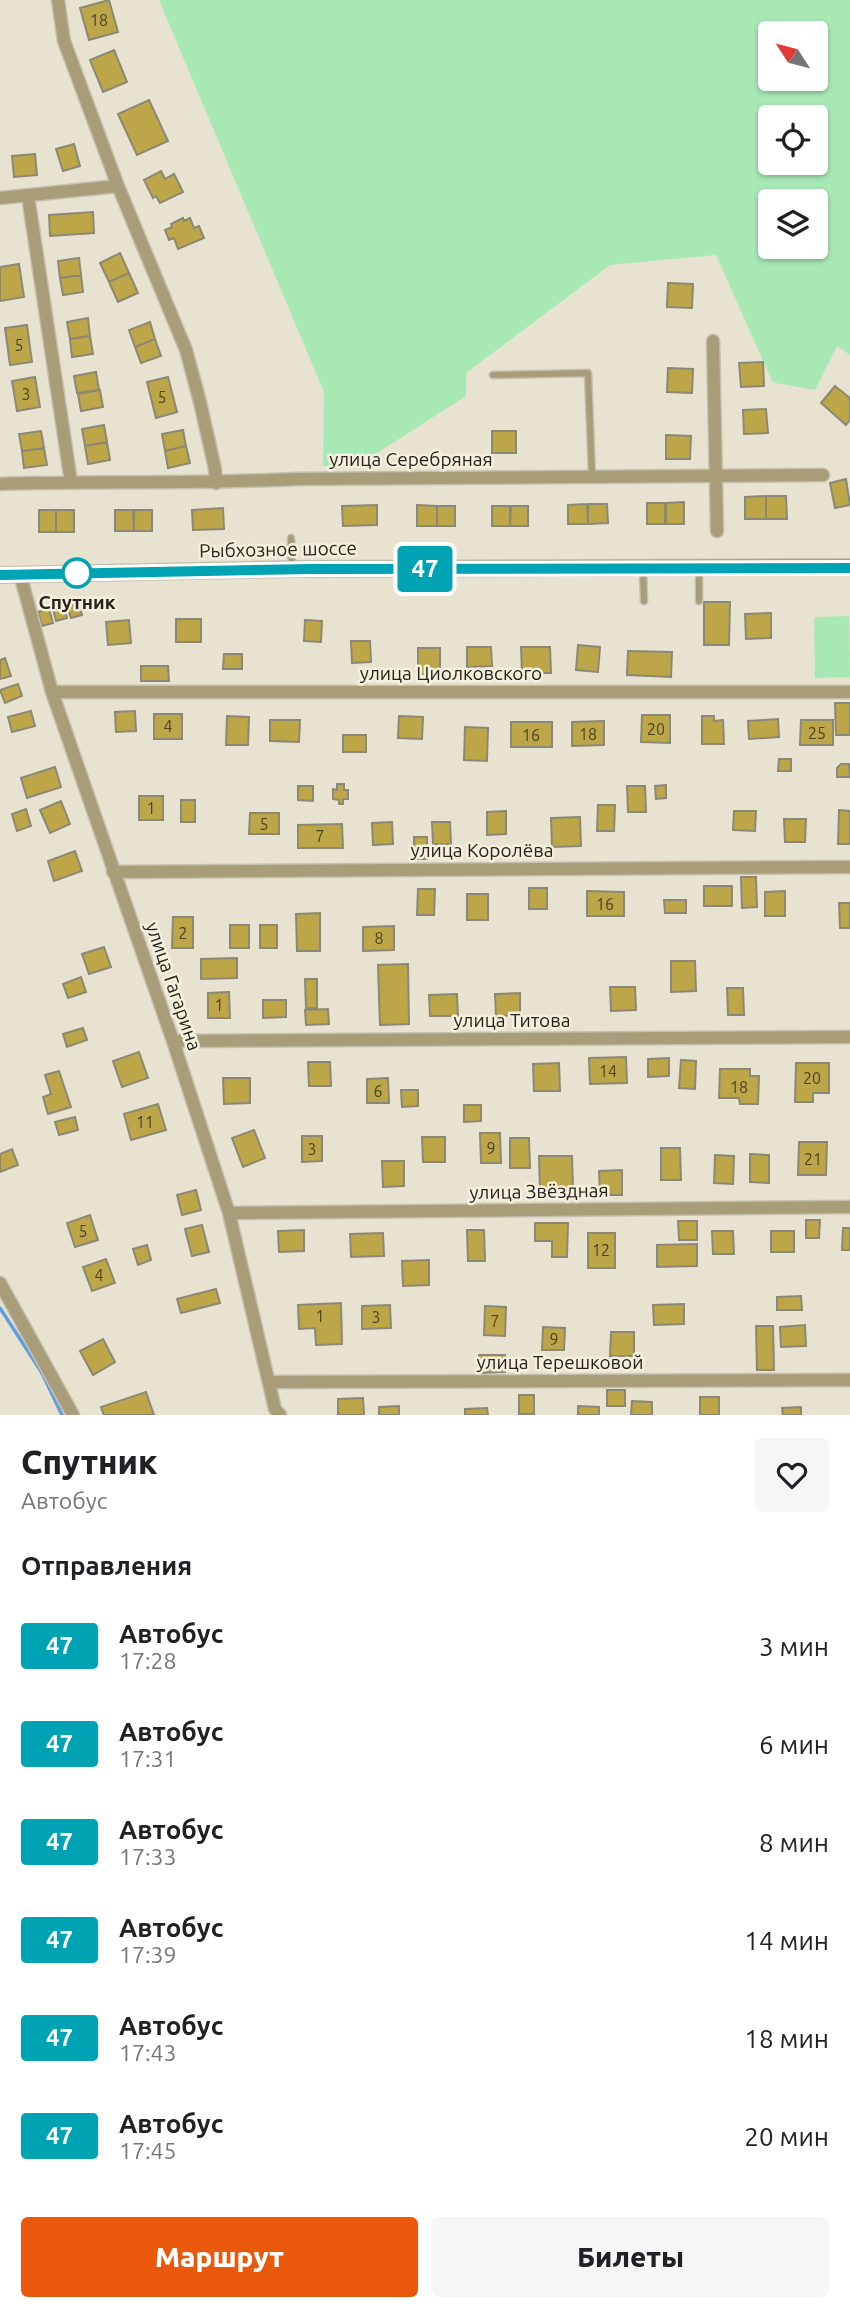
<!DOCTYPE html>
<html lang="ru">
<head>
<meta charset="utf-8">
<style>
  body { margin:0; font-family:Ubuntu,sans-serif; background:#f6f6f6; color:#202124; height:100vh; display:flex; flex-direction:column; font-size:26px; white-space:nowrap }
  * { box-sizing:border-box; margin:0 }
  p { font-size:23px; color:#757577 }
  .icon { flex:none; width:38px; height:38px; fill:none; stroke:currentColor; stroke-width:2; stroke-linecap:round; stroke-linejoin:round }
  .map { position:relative; height:1415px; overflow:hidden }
  .side { display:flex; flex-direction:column; background:#fff; flex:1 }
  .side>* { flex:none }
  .badge { padding:0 14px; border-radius:5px; font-size:24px; line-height:46px }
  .needle { width:46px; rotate:306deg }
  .controls { position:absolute; left:758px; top:21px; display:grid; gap:14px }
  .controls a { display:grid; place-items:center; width:70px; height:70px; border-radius:7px; background:#fff; box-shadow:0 2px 5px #0004; font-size:35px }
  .map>.badge { position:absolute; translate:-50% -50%; box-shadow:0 0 0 4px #fff }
  h2 { padding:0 21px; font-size:26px; line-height:63px }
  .round { display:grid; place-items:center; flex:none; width:74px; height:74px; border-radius:7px; background:#f6f6f6 }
  .overview { display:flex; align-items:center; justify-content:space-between; height:119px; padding:0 21px }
  h1 { font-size:33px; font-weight:800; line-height:52px }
  .cta { display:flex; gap:14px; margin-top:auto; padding:14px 21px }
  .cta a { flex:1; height:80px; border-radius:7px; background:#ea580c; color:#fff; font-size:28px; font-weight:800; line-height:80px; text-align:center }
  .cta a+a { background:#f6f6f6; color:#202124 }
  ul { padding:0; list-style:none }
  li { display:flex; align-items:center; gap:21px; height:98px; padding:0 21px }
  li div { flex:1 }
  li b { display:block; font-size:26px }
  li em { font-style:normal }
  li .badge { min-width:77px; font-weight:700; text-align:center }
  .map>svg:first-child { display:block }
  .green { fill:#a8e8b5; fill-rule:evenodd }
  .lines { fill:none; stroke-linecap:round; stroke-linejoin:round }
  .stream { stroke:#609fe0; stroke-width:3.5 }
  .building { fill:#bca648; stroke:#8c8876; stroke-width:2 }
  .service-casing { stroke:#c5c0b0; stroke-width:9 }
  .minor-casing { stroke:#c5c0b0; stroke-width:15 }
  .tertiary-casing { stroke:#c5c0b0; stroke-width:18 }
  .service { stroke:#a89d78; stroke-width:6 }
  .minor { stroke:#a89d78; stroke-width:12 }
  .tertiary { stroke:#a89d78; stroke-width:16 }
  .line-casing { stroke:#fff; stroke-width:16 }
  .line { stroke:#00a3b4; stroke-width:10 }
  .stop-dot { fill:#fff; stroke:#00a3b4; stroke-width:3.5 }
  .labels { text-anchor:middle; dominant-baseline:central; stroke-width:5; stroke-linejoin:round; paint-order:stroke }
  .number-label { font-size:16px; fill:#4b4427 }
  .street-label { font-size:19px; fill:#25231c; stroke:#f5f0dd }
  .stop-label { font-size:19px; font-weight:bold; fill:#25231c; stroke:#f5f0dd }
</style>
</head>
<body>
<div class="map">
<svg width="850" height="1415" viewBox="0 0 850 1415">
  <rect width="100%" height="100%" fill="#e8e3d0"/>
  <path class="green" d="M 159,0 L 850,0 L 850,355 L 837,346 L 815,390 L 775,383 L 772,381 L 716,255 L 610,265 L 466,373 L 466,396 L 357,466 L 323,466 L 324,392 ZM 816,33 L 816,79 L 770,79 L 770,33 ZM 816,117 L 816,163 L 770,163 L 770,117 ZM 816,201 L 816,247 L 770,247 L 770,201 Z
    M 849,616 L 850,677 L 815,678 L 814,617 Z"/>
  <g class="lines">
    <path class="stream" d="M 0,1308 L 42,1373 L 62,1415"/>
  </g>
  <path class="building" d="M 109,0 L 118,32 L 89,40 L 80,8 Z
    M 114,50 L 127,82 L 103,92 L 90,60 Z
    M 149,100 L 168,141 L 137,155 L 118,114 Z
    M 74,144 L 80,166 L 63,171 L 56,149 Z
    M 35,154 L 37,175 L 14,177 L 12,156 Z
    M 161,171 L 165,179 L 174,174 L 183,192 L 160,203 L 156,196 L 153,198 L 144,180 Z
    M 93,212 L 94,233 L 50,236 L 49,215 Z
    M 183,218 L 184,221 L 190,218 L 194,228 L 199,226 L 204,238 L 178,249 L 174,238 L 169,240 L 165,230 L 172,227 L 171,224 Z
    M 120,253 L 129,273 L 109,282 L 100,263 Z
    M 79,258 L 81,275 L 60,278 L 58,261 Z
    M 19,264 L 24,297 L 0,301 L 0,267 Z
    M 129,273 L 138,293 L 118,302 L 109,282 Z
    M 81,275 L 83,292 L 63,295 L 60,278 Z
    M 668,283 L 693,284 L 692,308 L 667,307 Z
    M 88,318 L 90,336 L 70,339 L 67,322 Z
    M 150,322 L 155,339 L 135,347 L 129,330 Z
    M 27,325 L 32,362 L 10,365 L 5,328 Z
    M 90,336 L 93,354 L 72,357 L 70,339 Z
    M 155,339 L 161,356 L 141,363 L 135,347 Z
    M 763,362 L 764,386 L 741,387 L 739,363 Z
    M 668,368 L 693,369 L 692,393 L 667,392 Z
    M 96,372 L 99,390 L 77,393 L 74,376 Z
    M 35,377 L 40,407 L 17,411 L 12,381 Z
    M 168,377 L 177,412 L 156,418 L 147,382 Z
    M 835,386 L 850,398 L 850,420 L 846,425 L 821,403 Z
    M 100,390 L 103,407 L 81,411 L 78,394 Z
    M 766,409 L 768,433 L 744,434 L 743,410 Z
    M 104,425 L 107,442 L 85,446 L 82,429 Z
    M 183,430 L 186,446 L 165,451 L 162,434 Z
    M 41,431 L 44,448 L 22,451 L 19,434 Z
    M 492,431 L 516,431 L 516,453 L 492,453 Z
    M 666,435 L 691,436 L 690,459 L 666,459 Z
    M 107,442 L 110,460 L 88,464 L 85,446 Z
    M 186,446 L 190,463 L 168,468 L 165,451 Z
    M 44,448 L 47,465 L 24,468 L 22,451 Z
    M 846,479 L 850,505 L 835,508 L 830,483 Z
    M 766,496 L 766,519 L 745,519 L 745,497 Z
    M 766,496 L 786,496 L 787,519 L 766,519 Z
    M 684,502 L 684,524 L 666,524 L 666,503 Z
    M 647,503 L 665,503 L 665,524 L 647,524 Z
    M 587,504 L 588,524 L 568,524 L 568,505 Z
    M 588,504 L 607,504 L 608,523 L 588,524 Z
    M 377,505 L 377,525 L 343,526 L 342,506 Z
    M 417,505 L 437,506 L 437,526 L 417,526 Z
    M 437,506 L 455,506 L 455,526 L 437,526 Z
    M 492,506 L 510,506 L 510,526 L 492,526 Z
    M 511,506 L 528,506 L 528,526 L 510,526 Z
    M 223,508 L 224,529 L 193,530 L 192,510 Z
    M 39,510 L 56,510 L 56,532 L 39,532 Z
    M 56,510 L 74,510 L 74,532 L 56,532 Z
    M 115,510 L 133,510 L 134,531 L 115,531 Z
    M 134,510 L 152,510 L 152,531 L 134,531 Z
    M 704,602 L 730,602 L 729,645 L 704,645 Z
    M 79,603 L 82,615 L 71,618 L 67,606 Z
    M 64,606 L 67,618 L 56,621 L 53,609 Z
    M 49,609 L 53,623 L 42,626 L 38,612 Z
    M 771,613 L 771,638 L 746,639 L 745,614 Z
    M 176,619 L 201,619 L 201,642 L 176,642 Z
    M 129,620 L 131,643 L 108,645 L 106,622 Z
    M 305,620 L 322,621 L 321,642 L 304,641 Z
    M 351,641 L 370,641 L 371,662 L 352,663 Z
    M 578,645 L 600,647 L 598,672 L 576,670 Z
    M 467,647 L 491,647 L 492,666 L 467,667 Z
    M 521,647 L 550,647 L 551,673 L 522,673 Z
    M 418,648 L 440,648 L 440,674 L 418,674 Z
    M 628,651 L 672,652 L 671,677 L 627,675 Z
    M 224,654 L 242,654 L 242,669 L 223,669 Z
    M 5,658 L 11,676 L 0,679 L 0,660 Z
    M 141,666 L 168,666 L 169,681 L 141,681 Z
    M 18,684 L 22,696 L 5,703 L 0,690 Z
    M 835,703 L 850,703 L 850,735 L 836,735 Z
    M 31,711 L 35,726 L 12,732 L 8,717 Z
    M 135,711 L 136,731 L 116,732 L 115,712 Z
    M 154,714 L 182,714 L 182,739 L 154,739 Z
    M 642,715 L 670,715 L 670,743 L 641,742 Z
    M 227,716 L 249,717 L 248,745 L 226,745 Z
    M 399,716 L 423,717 L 422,739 L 398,738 Z
    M 702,716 L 714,716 L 714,721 L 723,720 L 724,744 L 702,744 Z
    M 778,719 L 779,737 L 749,739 L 748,721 Z
    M 270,720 L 300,720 L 299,742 L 270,741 Z
    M 801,720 L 833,720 L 833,745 L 800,745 Z
    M 604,721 L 604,745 L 572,746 L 572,722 Z
    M 511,722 L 552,722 L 552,747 L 511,747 Z
    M 465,727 L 488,728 L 487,761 L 464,760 Z
    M 343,735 L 366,735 L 366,752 L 343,752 Z
    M 779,759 L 791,759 L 791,771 L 778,771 Z
    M 841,764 L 849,764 L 850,777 L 837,777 L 837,768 Z
    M 55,767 L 61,787 L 27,798 L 21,778 Z
    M 337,784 L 344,784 L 344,790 L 348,790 L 348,799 L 343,799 L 343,804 L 339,804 L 339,800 L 333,799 L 333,789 L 337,790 Z
    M 666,785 L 666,798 L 656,799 L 655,786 Z
    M 298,786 L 313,786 L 313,801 L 298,800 Z
    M 627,786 L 645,786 L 646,812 L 628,812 Z
    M 139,796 L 163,796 L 163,820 L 139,820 Z
    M 181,800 L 195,800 L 195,822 L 181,822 Z
    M 61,801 L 70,824 L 50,833 L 40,810 Z
    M 598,805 L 615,805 L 614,831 L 597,831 Z
    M 26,809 L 31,826 L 17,831 L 12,814 Z
    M 839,810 L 850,811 L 850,844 L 838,844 Z
    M 506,811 L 506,834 L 487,835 L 487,812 Z
    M 734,811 L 756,811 L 755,831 L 733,830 Z
    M 250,813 L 279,813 L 279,834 L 249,834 Z
    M 580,817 L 581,846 L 552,847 L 551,818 Z
    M 784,819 L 806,819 L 805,842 L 785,842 Z
    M 392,822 L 393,844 L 373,845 L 372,823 Z
    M 432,822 L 450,822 L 451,844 L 433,844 Z
    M 342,824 L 343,848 L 298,848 L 298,825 Z
    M 414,837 L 427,837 L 427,859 L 414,859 Z
    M 75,851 L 82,871 L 54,881 L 48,861 Z
    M 741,877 L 756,877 L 757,907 L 742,908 Z
    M 704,886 L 732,886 L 732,906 L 704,906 Z
    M 529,888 L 547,888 L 547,909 L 529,909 Z
    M 418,889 L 435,889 L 434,915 L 417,915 Z
    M 587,891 L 624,892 L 624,916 L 587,916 Z
    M 785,891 L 785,916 L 765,916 L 765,892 Z
    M 467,894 L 488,894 L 488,920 L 467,920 Z
    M 664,900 L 686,900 L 686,913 L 665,913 Z
    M 839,903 L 850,903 L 850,928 L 840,928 Z
    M 320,913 L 320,951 L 297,951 L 296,914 Z
    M 173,917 L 193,917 L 193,948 L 172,948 Z
    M 230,925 L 249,925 L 249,948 L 230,948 Z
    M 260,925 L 277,925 L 277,948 L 260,948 Z
    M 394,926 L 394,950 L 363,951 L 363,927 Z
    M 104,947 L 111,967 L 89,974 L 82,954 Z
    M 237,958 L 237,978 L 201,979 L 201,959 Z
    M 671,961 L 695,961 L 696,991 L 671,992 Z
    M 408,964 L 409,1024 L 380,1025 L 378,965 Z
    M 81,977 L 86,992 L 68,998 L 63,984 Z
    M 305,979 L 317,979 L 317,1008 L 306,1008 Z
    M 610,987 L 635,987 L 636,1010 L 611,1011 Z
    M 727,988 L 743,988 L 744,1015 L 728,1015 Z
    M 229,992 L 230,1018 L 208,1018 L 208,993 Z
    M 520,993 L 520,1015 L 496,1016 L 495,994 Z
    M 457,994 L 458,1016 L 430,1016 L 429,995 Z
    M 263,1000 L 286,1000 L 286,1017 L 263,1018 Z
    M 328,1009 L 329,1024 L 306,1025 L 305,1010 Z
    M 83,1028 L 87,1040 L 67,1047 L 63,1034 Z
    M 139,1052 L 148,1078 L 122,1087 L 113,1061 Z
    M 626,1057 L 627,1083 L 590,1084 L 589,1058 Z
    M 669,1058 L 669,1076 L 648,1077 L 648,1059 Z
    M 681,1060 L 696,1061 L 695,1089 L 679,1088 Z
    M 308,1062 L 330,1062 L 331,1086 L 309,1086 Z
    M 559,1063 L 560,1091 L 534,1091 L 533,1064 Z
    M 796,1063 L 829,1063 L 829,1093 L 813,1093 L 813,1102 L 795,1102 Z
    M 720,1069 L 750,1069 L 750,1076 L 759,1076 L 758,1104 L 740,1104 L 739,1098 L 719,1098 Z
    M 59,1071 L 71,1107 L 48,1114 L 43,1097 L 51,1094 L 45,1075 Z
    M 223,1078 L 250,1078 L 250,1103 L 224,1104 Z
    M 388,1078 L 389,1103 L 367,1103 L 367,1079 Z
    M 401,1090 L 418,1090 L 418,1106 L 402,1107 Z
    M 158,1104 L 166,1130 L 131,1140 L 124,1114 Z
    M 464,1105 L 481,1105 L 481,1121 L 464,1122 Z
    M 75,1117 L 78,1130 L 59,1135 L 55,1122 Z
    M 254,1130 L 265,1158 L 243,1167 L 232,1138 Z
    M 480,1133 L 500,1133 L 501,1163 L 481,1163 Z
    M 302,1136 L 322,1136 L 322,1161 L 302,1162 Z
    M 422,1137 L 445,1137 L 445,1162 L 423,1162 Z
    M 510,1138 L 529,1138 L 530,1168 L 510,1168 Z
    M 799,1142 L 827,1142 L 826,1175 L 798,1175 Z
    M 661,1148 L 680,1148 L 681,1180 L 661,1180 Z
    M 12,1149 L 18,1165 L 0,1172 L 0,1154 Z
    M 750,1154 L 769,1155 L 769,1183 L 750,1182 Z
    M 715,1155 L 734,1156 L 733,1184 L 714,1183 Z
    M 539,1156 L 572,1156 L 573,1188 L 540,1189 Z
    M 382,1161 L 404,1161 L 404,1186 L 383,1187 Z
    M 622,1170 L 622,1195 L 600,1195 L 599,1171 Z
    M 196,1190 L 201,1210 L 182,1215 L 177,1195 Z
    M 90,1215 L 98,1240 L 75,1247 L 67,1223 Z
    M 806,1220 L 820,1220 L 819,1238 L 806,1238 Z
    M 678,1221 L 697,1221 L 697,1240 L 679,1240 Z
    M 535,1223 L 568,1223 L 567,1257 L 552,1257 L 552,1241 L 535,1241 Z
    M 202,1225 L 209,1252 L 192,1256 L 185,1229 Z
    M 843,1228 L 850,1228 L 850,1250 L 842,1250 Z
    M 304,1230 L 304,1251 L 279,1252 L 278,1231 Z
    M 467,1230 L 484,1230 L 485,1261 L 468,1261 Z
    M 712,1231 L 733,1231 L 734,1254 L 713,1254 Z
    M 771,1231 L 794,1231 L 794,1252 L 771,1252 Z
    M 383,1233 L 384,1256 L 351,1257 L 350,1234 Z
    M 588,1233 L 615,1233 L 615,1268 L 588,1268 Z
    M 697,1244 L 697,1266 L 657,1267 L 657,1245 Z
    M 147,1245 L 151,1260 L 138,1265 L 133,1249 Z
    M 106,1259 L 115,1283 L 92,1291 L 83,1267 Z
    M 429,1260 L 429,1285 L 403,1286 L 402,1261 Z
    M 216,1289 L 220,1303 L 181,1313 L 177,1299 Z
    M 801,1296 L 802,1310 L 777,1310 L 777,1297 Z
    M 341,1303 L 342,1344 L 316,1345 L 315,1328 L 299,1329 L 298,1305 Z
    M 684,1304 L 684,1324 L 654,1325 L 653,1305 Z
    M 390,1305 L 391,1328 L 362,1329 L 362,1306 Z
    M 485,1306 L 506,1307 L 505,1336 L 484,1335 Z
    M 805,1325 L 806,1346 L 781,1347 L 780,1327 Z
    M 756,1326 L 773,1326 L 774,1370 L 757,1370 Z
    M 543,1327 L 565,1328 L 564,1350 L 542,1350 Z
    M 611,1332 L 634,1332 L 634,1356 L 610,1356 Z
    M 103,1339 L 115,1362 L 93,1375 L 80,1351 Z
    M 479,1355 L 505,1355 L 505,1372 L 480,1373 Z
    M 607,1390 L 625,1390 L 625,1406 L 607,1406 Z
    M 146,1392 L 154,1415 L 104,1415 L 101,1407 Z
    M 519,1395 L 534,1395 L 534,1414 L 519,1414 Z
    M 700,1397 L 719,1397 L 719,1415 L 700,1415 Z
    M 363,1398 L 364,1415 L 338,1415 L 338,1399 Z
    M 632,1401 L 652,1402 L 652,1415 L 631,1415 Z
    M 399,1406 L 399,1415 L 379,1415 L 379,1407 Z
    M 578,1406 L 599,1407 L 599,1415 L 578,1415 Z
    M 801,1407 L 801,1415 L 783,1415 L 782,1408 Z
    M 487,1408 L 488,1415 L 465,1415 L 465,1409 Z"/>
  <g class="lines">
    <defs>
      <path id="service" d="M 493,375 L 588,373 L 592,476
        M 291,538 L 292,567
        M 643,568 L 644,601
        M 699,601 L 699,568"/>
      <path id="minor" d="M 58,0 L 64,41 L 118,186 L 186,350 L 200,402 L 215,469 L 216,483
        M 28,196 L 71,482
        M 0,198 L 118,186
        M 713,341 L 717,531
        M 0,484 C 99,481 198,484 297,479 L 823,475
        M 20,574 L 52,692 L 173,1041 L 229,1213 L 275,1409 L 280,1415
        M 52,692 L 850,692
        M 113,872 L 850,867
        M 173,1041 L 850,1037
        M 229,1213 L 850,1207
        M 0,1283 L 73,1415
        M 269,1382 L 850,1380"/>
      <path id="tertiary" d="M 0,575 L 292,569 L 850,567"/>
    </defs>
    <use href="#service" class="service-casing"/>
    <use href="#minor" class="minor-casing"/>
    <use href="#tertiary" class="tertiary-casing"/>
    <use href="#service" class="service"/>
    <use href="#minor" class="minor"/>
    <use href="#tertiary" class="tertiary"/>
  </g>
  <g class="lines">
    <defs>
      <path id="line" d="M 0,575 L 311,569 L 850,568"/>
    </defs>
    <use href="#line" class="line-casing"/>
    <use href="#line" class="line"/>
  </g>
  <circle class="stop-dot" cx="77" cy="573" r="14"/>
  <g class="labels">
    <g class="number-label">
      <text x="99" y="20">18</text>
      <text x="19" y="345">5</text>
      <text x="26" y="394">3</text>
      <text x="162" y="397">5</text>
      <text x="168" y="726">4</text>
      <text x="656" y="729">20</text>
      <text x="817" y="733">25</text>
      <text x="588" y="734">18</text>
      <text x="531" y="735">16</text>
      <text x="151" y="808">1</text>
      <text x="264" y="824">5</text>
      <text x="320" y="836">7</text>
      <text x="605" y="904">16</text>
      <text x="183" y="933">2</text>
      <text x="379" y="938">8</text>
      <text x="219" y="1005">1</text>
      <text x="608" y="1071">14</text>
      <text x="812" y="1078">20</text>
      <text x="739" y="1087">18</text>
      <text x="378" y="1091">6</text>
      <text x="145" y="1122">11</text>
      <text x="491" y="1148">9</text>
      <text x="312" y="1149">3</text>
      <text x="813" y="1159">21</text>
      <text x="83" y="1231">5</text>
      <text x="601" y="1250">12</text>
      <text x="99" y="1275">4</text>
      <text x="320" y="1316">1</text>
      <text x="376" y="1317">3</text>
      <text x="495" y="1321">7</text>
      <text x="554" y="1339">9</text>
    </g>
    <g class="street-label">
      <text x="411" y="459">улица Серебряная</text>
      <text transform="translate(278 549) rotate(-1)">Рыбхозное шоссе</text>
      <text x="451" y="673">улица Циолковского</text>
      <text x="482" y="850">улица Королёва</text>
      <text transform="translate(174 986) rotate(71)">улица Гагарина</text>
      <text x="512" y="1020">улица Титова</text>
      <text transform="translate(539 1191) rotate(-1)">улица Звёздная</text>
      <text x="560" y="1362">улица Терешковой</text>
    </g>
    <g class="stop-label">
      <text x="77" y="602">Спутник</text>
    </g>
  </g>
</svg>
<div class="controls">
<a><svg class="needle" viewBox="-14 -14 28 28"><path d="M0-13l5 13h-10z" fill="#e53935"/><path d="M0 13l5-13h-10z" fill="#757577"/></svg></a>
<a><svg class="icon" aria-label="locate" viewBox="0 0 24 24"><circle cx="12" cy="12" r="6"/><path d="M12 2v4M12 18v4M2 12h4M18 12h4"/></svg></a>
<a><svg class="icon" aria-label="layers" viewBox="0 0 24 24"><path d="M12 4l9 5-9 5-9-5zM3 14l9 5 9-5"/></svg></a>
</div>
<b class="badge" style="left:425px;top:569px;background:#00a3b4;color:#fff">47</b>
</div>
<section class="side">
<div class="overview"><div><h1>Спутник</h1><p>Автобус</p></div><a class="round"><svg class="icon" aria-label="heart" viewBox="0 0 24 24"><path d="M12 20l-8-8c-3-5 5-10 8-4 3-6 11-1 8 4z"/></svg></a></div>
<h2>Отправления</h2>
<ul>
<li><span class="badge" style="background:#00a3b4;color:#fff">47</span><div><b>Автобус</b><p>17:28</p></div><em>3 мин</em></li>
<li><span class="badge" style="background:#00a3b4;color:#fff">47</span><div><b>Автобус</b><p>17:31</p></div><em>6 мин</em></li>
<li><span class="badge" style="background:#00a3b4;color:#fff">47</span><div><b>Автобус</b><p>17:33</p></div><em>8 мин</em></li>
<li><span class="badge" style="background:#00a3b4;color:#fff">47</span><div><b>Автобус</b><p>17:39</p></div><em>14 мин</em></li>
<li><span class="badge" style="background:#00a3b4;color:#fff">47</span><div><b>Автобус</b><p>17:43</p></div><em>18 мин</em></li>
<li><span class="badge" style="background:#00a3b4;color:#fff">47</span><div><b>Автобус</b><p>17:45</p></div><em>20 мин</em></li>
</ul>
<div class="cta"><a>Маршрут</a><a>Билеты</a></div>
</section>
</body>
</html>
